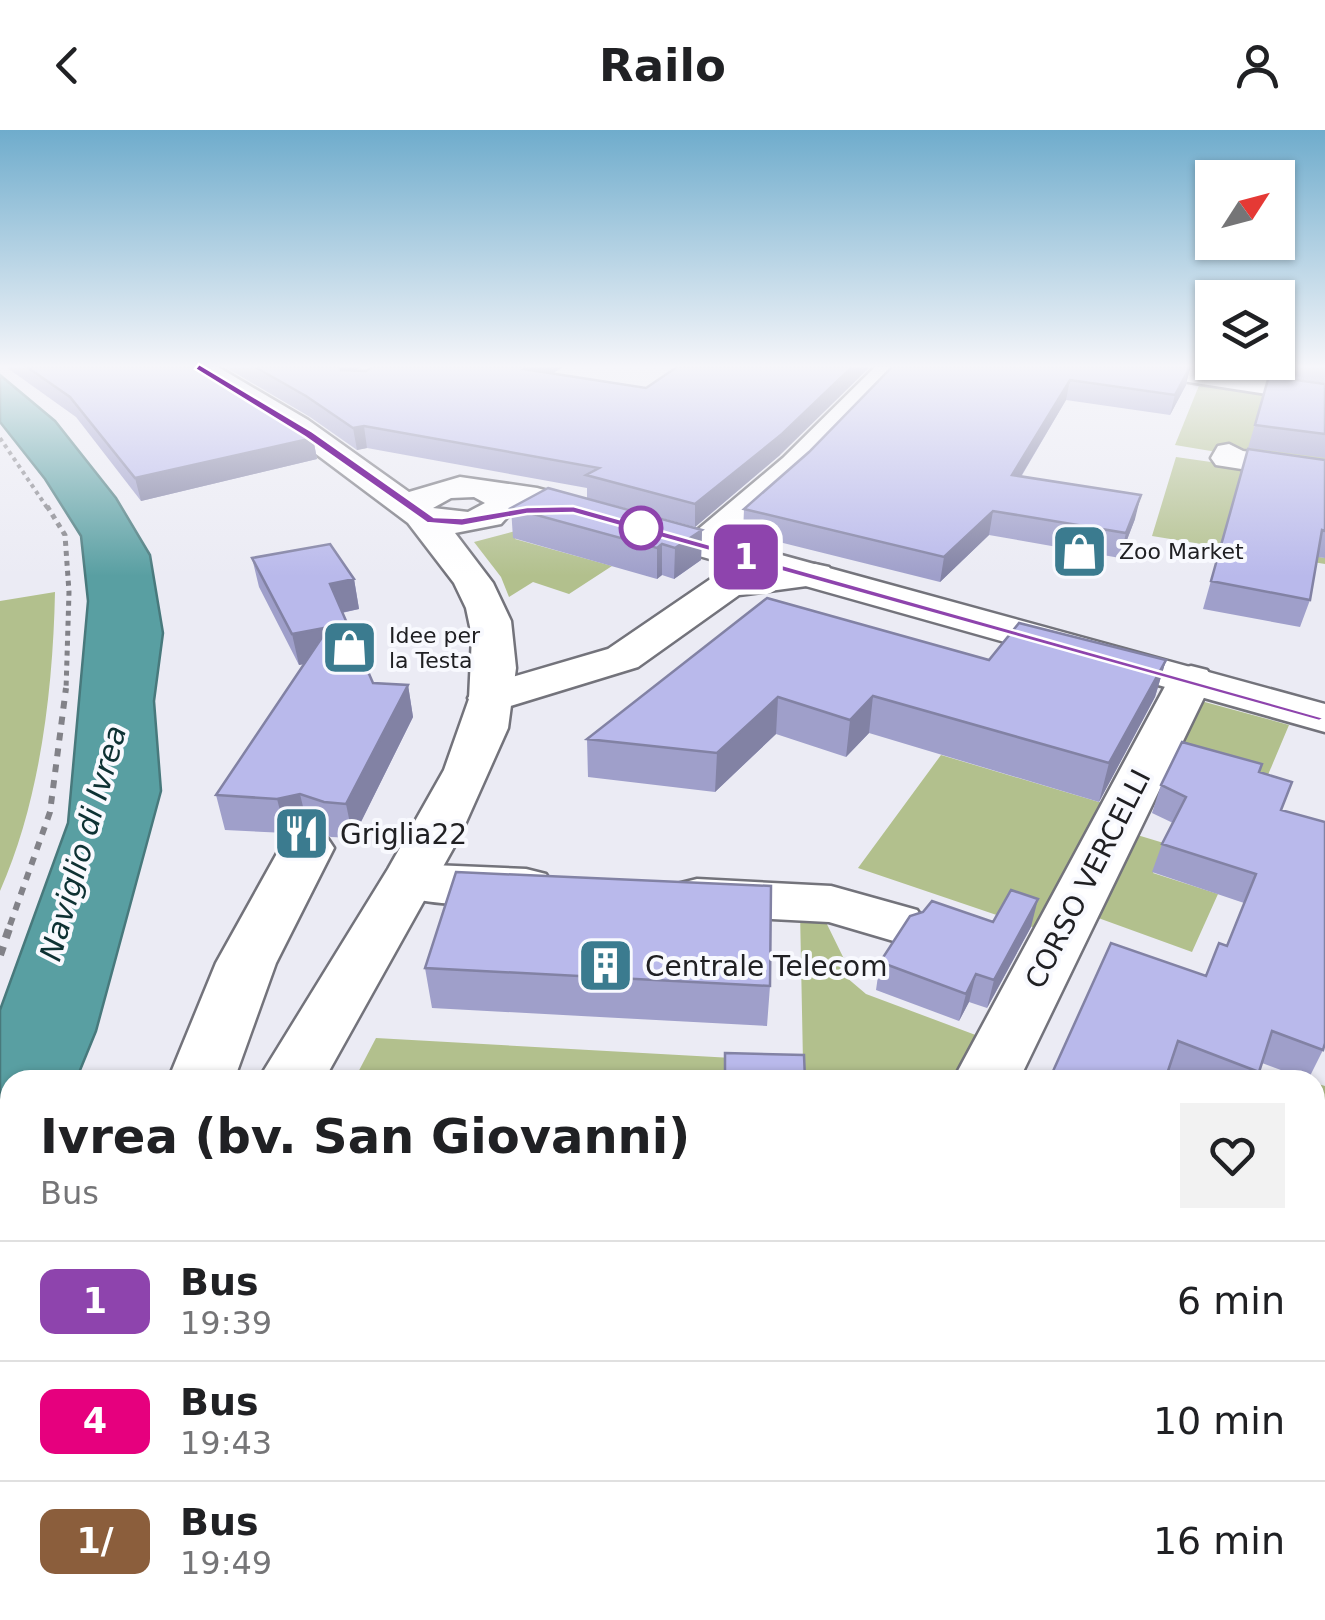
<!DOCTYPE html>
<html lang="it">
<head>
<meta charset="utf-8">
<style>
  body { margin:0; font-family:"DejaVu Sans",sans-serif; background:#f2f2f2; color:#202124; height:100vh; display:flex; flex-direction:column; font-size:38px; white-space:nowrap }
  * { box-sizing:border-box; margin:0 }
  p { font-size:32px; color:#757577 }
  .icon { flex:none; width:55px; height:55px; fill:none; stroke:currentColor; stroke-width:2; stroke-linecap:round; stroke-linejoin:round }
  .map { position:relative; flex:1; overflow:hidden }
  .panel { position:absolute; left:0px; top:940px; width:1325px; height:550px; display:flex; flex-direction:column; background:#fff; border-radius:30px 30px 0 0; box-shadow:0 2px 8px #0004 }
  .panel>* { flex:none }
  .badge { padding:0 20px; border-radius:15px; font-size:35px; line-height:65px }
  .needle { width:65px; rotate:54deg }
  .fabs { position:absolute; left:1195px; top:30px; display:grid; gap:20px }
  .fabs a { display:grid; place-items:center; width:100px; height:100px; border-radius:0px; background:#fff; box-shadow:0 2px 8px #0004; font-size:50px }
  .map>.badge { position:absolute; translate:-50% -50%; box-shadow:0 0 0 5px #fff }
  .round { display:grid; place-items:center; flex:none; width:105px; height:105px; border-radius:0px; background:#f2f2f2 }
  .head { display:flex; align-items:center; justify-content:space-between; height:170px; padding:0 40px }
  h1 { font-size:48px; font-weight:700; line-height:75px }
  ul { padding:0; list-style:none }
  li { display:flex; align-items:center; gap:30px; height:120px; padding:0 40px; border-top:2px solid #e0e0e0 }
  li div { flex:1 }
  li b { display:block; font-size:38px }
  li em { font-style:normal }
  li .badge { min-width:110px; font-weight:700; text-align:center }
  header { display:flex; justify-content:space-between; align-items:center; height:130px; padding:0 40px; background:#fff; font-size:45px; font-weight:700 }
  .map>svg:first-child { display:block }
  .green { fill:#b2c08d }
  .water { fill:#599fa2; stroke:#48797c; stroke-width:2.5 }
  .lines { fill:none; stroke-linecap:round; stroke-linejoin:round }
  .minor-casing { stroke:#73737b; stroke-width:5 }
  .major-casing { stroke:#73737b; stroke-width:5 }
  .path-far3 { stroke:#828288; stroke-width:4; stroke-dasharray:4 4; stroke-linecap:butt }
  .path-far2 { stroke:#828288; stroke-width:5; stroke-dasharray:5 5; stroke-linecap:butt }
  .path-far1 { stroke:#828288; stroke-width:6; stroke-dasharray:8 8; stroke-linecap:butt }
  .path { stroke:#828288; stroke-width:8; stroke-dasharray:9 9; stroke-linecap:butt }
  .minor { fill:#fff; fill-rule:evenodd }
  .major { fill:#fff; fill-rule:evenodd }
  .wall { fill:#9f9fca }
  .shaded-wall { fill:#8282a4 }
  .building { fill:#b9b9eb; stroke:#8282a4; stroke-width:2.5 }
  .line { fill:#8e44ad; stroke:#fff; stroke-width:2.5 }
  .stop-dot { fill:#fff; stroke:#8e44ad; stroke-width:5 }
  .labels { text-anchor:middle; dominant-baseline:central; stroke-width:8; stroke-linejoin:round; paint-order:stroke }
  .far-poi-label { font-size:22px; fill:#202023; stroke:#f8f9fe; text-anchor:start }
  .poi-label { font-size:28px; fill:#202023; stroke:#f8f9fe; text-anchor:start }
  .street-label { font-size:28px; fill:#202023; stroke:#f8f9fe }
  .water-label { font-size:30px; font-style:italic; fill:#0d3133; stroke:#f8f9fe }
</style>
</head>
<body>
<header><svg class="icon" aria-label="back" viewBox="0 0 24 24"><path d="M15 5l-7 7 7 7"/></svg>Railo<svg class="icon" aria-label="person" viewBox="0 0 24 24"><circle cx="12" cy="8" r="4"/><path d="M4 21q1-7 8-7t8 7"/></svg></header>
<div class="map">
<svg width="1325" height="1490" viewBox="0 0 1325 1490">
  <rect width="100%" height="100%" fill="#ebebf4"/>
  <path class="green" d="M 1200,253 L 1325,272 L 1259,282 L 1254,297 L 1325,324 L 1325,340 L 1175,315 Z
    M 1176,327 L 1301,345 L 1267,418 L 1325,428 L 1325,434 L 1152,406 Z
    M 519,400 L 515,409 L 612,436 L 569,464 L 533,452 L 509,467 L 501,447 L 474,412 Z
    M 55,462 C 53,560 40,671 0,761 L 0,471 Z
    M 1190,568 L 1289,595 L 1265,652 L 1162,623 Z
    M 941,625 L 1109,675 L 1044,801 L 858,738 Z
    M 1124,701 L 1167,714 L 1153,743 L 1218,764 L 1192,822 L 1079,781 Z
    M 800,781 L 821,782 L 845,831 L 846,847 L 866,864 L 989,910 L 969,950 L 354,950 L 376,908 L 803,932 Z
    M 1315,953 L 1325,956 L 1325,1215 L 1315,1221 Z
    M 10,1102 L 10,1247 L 0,1265 L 0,1120 Z
    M 530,1480 L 719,1480 L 713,1490 L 522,1490 Z
    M 961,1480 L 1258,1480 L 1275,1490 L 956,1490 Z"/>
  <path class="water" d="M 0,245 L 55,291 L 116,368 L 150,425 L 163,503 L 154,571 L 161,661 L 96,901 L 76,950 L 10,950 L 10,1102 L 0,1120 L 0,880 L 68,693 L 88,471 L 81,406 L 45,349 L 0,292 Z"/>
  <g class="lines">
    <defs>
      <path id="minor" d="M 875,237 L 903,237 L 805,342 L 715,423 L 702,426 L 689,423 L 684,415 L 689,407 L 783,328 Z
        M 1130,237 L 1195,237 L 1325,257 L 1325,273 L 1143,245 Z
        M 1229,314 L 1243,321 L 1325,332 L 1325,352 L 1216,335 L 1211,328 L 1218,316 Z
        M 815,434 L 829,437 L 834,445 L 829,453 L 739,465 L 638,537 L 491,582 L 475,578 L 468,568 L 475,558 L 608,519 L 712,448 L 768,435 Z
        M 1191,536 L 1207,540 L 1213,549 L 1019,950 L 953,950 L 1169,549 L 1175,540 Z
        M 307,702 L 326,706 L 334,718 L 276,833 L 234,950 L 168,950 L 216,833 L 280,718 L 288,706 Z
        M 409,734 L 526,739 L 546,744 L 554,757 L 546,770 C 505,780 430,775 389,764 L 381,752 L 389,740 Z
        M 697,749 L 831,756 L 917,780 L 926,793 L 917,806 L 897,812 L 829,792 L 697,785 L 677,780 L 669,767 L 677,754 Z
        M 196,1480 L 343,1480 L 347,1490 L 200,1490 Z
        M 693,1480 L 791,1480 L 787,1490 L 689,1490 Z"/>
      <path id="major" d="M 186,237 L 218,237 L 308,290 L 409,362 L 460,347 L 537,358 L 1325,574 L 1325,602 L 518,375 L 501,394 L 455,403 L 493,453 L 511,491 L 516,538 L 508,598 L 459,708 L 324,950 L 258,950 L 388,739 L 444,640 L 469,569 L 472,506 L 466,478 L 454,453 L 408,393 L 300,312 ZM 474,367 L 485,373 L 468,382 L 433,378 L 451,368 Z
        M 10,1428 L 10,1480 L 56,1480 L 52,1490 L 0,1490 L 0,1432 Z"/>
    </defs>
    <use href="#minor" class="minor-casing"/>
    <use href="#major" class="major-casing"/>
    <path class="path-far3" d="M 0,308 L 48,379"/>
    <path class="path-far2" d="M 47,376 L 65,405 L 69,462 L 66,560"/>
    <path class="path-far1" d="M 10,795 L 50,682 L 66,558"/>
    <path class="path" d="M 0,825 L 11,793"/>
    <use href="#minor" class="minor"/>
    <use href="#major" class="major"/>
  </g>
  <path class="wall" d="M 6,237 L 204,237 L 313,308 L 317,329 L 141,371 L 76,287 Z
    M 225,237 L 361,237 L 354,241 L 563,237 L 552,244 L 780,325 L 695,397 L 587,368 L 587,358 L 367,318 L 357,320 L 310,287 Z
    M 892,237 L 1190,237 L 1186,255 L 1170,285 L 1066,270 L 1021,347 L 1135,389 L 1120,428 L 989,405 L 940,452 L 743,403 L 744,379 L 809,322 Z
    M 1272,237 L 1325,237 L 1325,253 L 1269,245 Z
    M 1269,246 L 1325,254 L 1325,328 L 1248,318 Z
    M 1248,319 L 1325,330 L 1325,428 L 1317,427 L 1310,470 L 1300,497 L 1203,479 Z
    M 511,378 L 702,400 L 701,430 L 674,449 L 662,445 L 657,449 L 513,408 Z
    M 252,428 L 354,449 L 359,479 L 342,483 L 373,553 L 408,555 L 413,587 L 353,708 L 331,707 L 308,698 L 286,703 L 225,700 L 216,665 L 304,534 L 299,535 L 259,457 Z
    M 767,468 L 989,530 L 1166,530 L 1155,567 L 1099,672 L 869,603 L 846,627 L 776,604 L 715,662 L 588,647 L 587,609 Z
    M 1259,642 L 1281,680 L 1323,920 L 1308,950 L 1262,933 L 1256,950 L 1189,950 L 1168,942 L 1049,950 L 1206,846 L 1227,816 L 1244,773 L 1152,742 L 1162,714 L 1173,693 L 1152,683 L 1161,655 Z
    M 993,792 L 1031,797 L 987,878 L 969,872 L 959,891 L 876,860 L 880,832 Z
    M 425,838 L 770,856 L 767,896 L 432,878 Z
    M 1325,1200 L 1325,1310 L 1315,1304 L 1315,1221 L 1318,1211 Z
    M 880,1480 L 961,1480 L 956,1490 L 877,1490 Z
    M 1258,1480 L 1315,1480 L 1325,1490 L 1275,1490 Z"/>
  <path class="shaded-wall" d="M 339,237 L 361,237 L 341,249 Z
    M 528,237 L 563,237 L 525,259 L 524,239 Z
    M 852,237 L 870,237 L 780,325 L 695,397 L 695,374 Z
    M 1190,237 L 1186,255 L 1170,285 L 1175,265 Z
    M 1070,250 L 1066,270 L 1008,368 L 1012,345 Z
    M 364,296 L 367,318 L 357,320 L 353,298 Z
    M 313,308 L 317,329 L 141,371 L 135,348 Z
    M 1141,365 L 1135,389 L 1120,428 L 1126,403 Z
    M 993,381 L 989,405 L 940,452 L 944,427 Z
    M 702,400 L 701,430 L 674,449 L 675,418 Z
    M 662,414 L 662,445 L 657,449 L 657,418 Z
    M 354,449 L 359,479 L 335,484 L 330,454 Z
    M 329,497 L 335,528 L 299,535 L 292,504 Z
    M 1166,530 L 1155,567 L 1099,672 L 1109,633 Z
    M 408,555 L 413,587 L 353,708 L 346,674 Z
    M 873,566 L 869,603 L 846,627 L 850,590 Z
    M 778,567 L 776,604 L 715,662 L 717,623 Z
    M 300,664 L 308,698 L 286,703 L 277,669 Z
    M 1038,769 L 1031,797 L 987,878 L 994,850 Z
    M 976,844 L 969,872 L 959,891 L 966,864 Z
    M 506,1480 L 530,1480 L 522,1490 L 499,1490 Z"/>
  <path class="building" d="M 27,237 L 204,237 L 313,308 L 135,348 L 70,267 Z
    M 255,237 L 340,237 L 341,240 L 366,241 L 373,237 L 528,237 L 524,239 L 646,258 L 677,237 L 852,237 L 782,304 L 695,374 L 586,345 L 599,338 L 364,296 L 353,298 L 306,266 Z
    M 892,237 L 1190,237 L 1175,265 L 1070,250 L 1012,345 L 1141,365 L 1126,403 L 993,381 L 944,427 L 744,379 L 809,322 Z
    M 1269,246 L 1325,254 L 1325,304 L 1255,295 Z
    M 1248,319 L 1325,330 L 1325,401 L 1322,400 L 1310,470 L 1211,451 Z
    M 548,358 L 702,400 L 675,418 L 662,414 L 657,418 L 511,378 Z
    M 330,414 L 354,449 L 330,454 L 373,553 L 408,555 L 346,674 L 324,672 L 300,664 L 277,669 L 216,665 L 329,497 L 292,504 L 252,428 Z
    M 767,468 L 989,530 L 1019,493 L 1166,530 L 1109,633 L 873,566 L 850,590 L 778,567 L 717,623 L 587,609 Z
    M 1182,612 L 1262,634 L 1259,642 L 1292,652 L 1281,680 L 1325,692 L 1325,913 L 1323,920 L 1272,901 L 1259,942 L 1178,911 L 1165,950 L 1049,950 L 1111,813 L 1206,846 L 1219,813 L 1227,816 L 1256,744 L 1162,714 L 1186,667 L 1161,655 Z
    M 456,742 L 771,756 L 770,856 L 425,838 Z
    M 1011,760 L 1038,769 L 994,850 L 976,844 L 966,864 L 880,832 L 910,786 L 923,782 L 932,771 L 993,792 Z
    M 725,923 L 804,925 L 805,950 L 725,950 Z
    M 1325,1237 L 1325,1258 L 1320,1255 Z
    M 1315,1416 L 1325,1421 L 1325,1490 L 1305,1490 L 1289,1480 L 1315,1480 Z
    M 387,1480 L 506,1480 L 499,1490 L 395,1490 Z
    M 938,1480 L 957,1480 L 953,1490 Z"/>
  <linearGradient id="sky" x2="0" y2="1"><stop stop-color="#6faccc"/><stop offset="0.53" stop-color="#f6f6fa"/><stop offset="1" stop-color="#f6f6fa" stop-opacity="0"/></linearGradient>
  <rect width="1325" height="446" fill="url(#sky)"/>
  <path class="line" d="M 199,234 L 313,302 L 434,387 L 462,388 L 527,377 L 573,376 L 1325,588 L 1319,591 L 573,383 L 527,384 L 462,396 L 427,393 L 305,307 L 195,239 Z"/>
  <defs>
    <symbol id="shop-square" viewBox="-11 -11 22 22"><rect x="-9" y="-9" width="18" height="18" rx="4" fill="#3b7b8f" stroke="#f8f9fe"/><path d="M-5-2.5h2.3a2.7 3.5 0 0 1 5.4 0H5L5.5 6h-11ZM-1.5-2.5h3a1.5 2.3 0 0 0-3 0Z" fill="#fff"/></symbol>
    <symbol id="restaurant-square" viewBox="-11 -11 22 22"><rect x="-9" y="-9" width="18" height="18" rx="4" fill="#3b7b8f" stroke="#f8f9fe"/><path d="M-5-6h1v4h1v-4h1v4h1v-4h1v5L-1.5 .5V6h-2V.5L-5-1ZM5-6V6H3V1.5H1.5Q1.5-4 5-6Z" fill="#fff"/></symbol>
    <symbol id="building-square" viewBox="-11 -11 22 22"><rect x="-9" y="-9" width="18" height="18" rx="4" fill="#3b7b8f" stroke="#f8f9fe"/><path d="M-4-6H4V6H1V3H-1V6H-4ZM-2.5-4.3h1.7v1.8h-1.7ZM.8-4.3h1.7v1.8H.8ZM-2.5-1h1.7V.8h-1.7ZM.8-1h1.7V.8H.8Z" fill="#fff"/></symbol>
  </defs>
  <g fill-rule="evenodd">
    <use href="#shop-square" x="1048" y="390" width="63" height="63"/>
    <use href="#shop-square" x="318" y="486" width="63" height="63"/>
    <use href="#restaurant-square" x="270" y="672" width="63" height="63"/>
    <use href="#building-square" x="574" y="804" width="63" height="63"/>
  </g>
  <circle class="stop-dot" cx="641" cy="398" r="20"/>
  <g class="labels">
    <g class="far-poi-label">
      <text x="1119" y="421">Zoo Market</text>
      <text x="389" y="505">Idee per<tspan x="389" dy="25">la Testa</tspan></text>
    </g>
    <g class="poi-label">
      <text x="340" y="704">Griglia22</text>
      <text x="645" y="836">Centrale Telecom</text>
    </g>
    <g class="street-label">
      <text transform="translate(1088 749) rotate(-63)">CORSO VERCELLI</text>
    </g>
    <g class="water-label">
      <text transform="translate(83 713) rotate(-74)">Naviglio di Ivrea</text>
    </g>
  </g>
</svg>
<div class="fabs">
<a><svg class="needle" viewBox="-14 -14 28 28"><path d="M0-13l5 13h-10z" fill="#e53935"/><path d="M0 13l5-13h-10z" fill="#757577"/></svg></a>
<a><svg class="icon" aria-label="layers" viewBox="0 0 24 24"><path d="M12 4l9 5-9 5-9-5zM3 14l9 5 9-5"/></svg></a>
</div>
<b class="badge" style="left:746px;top:427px;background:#8e44ad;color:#fff">1</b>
<section class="panel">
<div class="head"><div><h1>Ivrea (bv. San Giovanni)</h1><p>Bus</p></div><a class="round"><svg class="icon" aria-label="heart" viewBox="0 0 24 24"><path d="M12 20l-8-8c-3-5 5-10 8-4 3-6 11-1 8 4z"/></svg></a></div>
<ul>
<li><span class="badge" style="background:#8e44ad;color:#fff">1</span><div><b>Bus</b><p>19:39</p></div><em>6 min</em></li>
<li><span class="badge" style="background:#e6007e;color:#fff">4</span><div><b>Bus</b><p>19:43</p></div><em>10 min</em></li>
<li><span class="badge" style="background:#8b5e3c;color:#fff">1/</span><div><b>Bus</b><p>19:49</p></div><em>16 min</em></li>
</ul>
</section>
</div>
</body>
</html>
